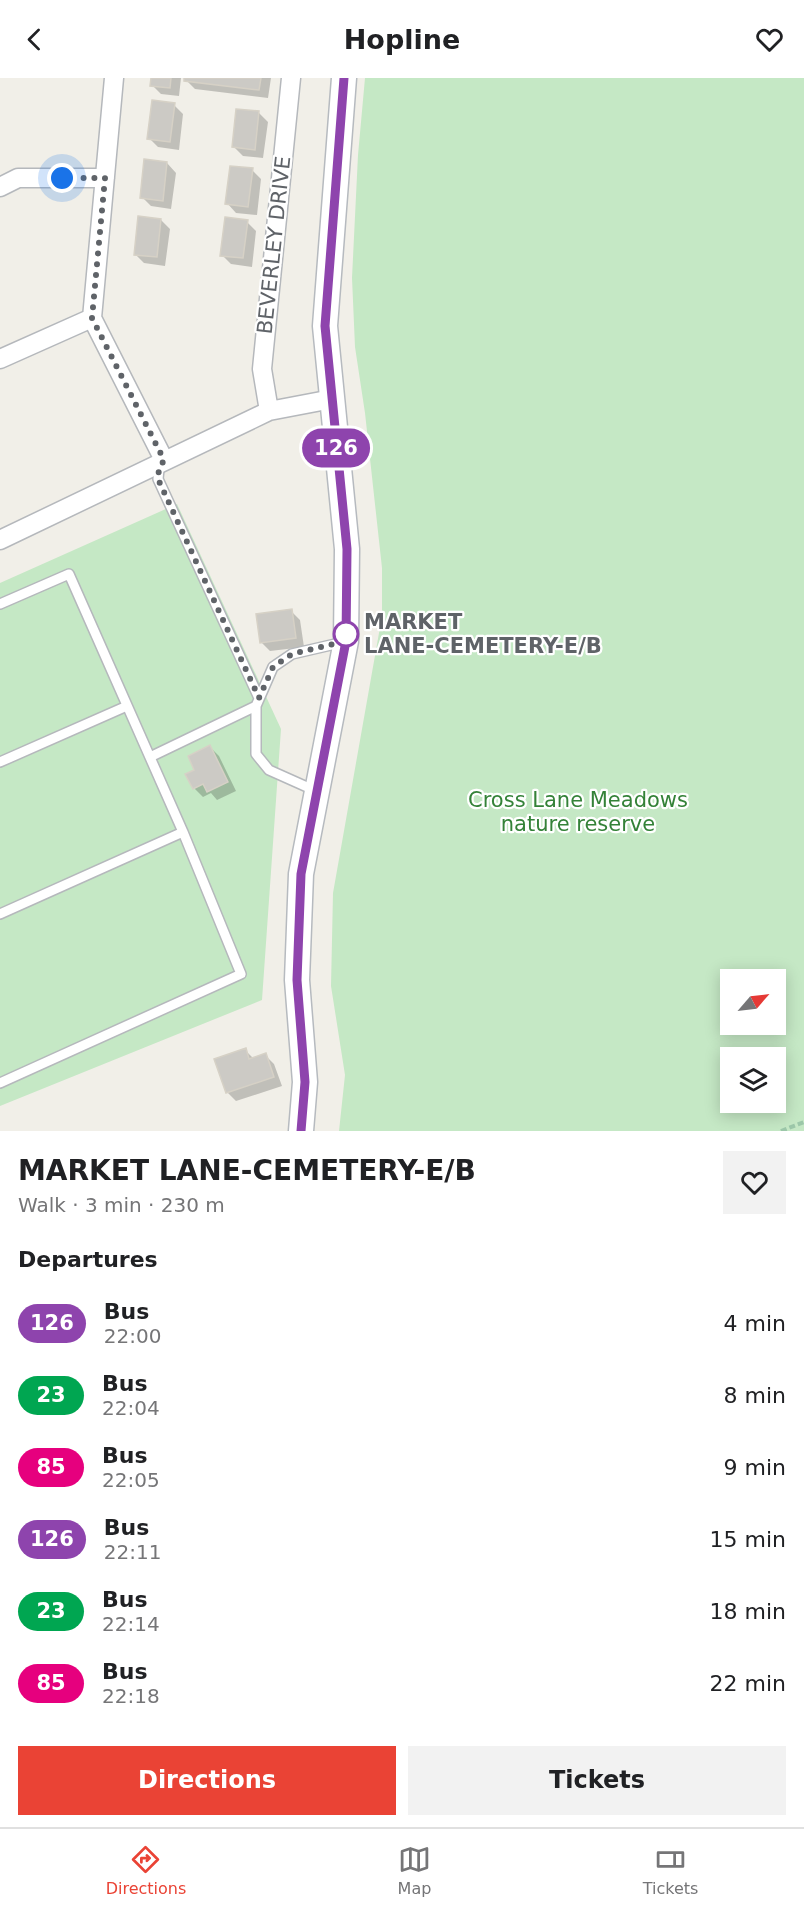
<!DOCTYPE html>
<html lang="en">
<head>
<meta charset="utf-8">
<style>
  body { margin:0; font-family:"DejaVu Sans",sans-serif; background:#f2f2f2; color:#202124; height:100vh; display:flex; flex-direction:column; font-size:22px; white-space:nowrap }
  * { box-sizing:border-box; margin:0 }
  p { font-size:20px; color:#757577 }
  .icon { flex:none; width:33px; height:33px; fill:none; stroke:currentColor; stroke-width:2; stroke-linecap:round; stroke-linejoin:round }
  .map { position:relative; height:1053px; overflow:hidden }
  .drawer { display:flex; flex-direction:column; background:#fff; flex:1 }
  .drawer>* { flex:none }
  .badge { padding:0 12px; border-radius:20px; font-size:21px; line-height:39px }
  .needle { width:39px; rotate:62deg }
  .tools { position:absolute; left:720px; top:891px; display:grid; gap:12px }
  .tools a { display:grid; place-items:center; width:66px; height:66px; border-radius:0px; background:#fff; box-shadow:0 3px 15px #0003; font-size:30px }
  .you { position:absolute; width:30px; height:30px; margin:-15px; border:4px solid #fff; border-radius:50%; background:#1a73e8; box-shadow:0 0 0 9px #1a73e833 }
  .map>.badge { position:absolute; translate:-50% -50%; box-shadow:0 0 0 3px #fff }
  h2 { padding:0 18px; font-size:22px; line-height:54px }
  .round { display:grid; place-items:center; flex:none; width:63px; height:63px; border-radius:0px; background:#f2f2f2 }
  .summary { display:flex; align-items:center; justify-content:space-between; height:102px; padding:0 18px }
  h1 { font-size:28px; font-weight:600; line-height:45px }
  .button { display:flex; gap:12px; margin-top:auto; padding:12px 18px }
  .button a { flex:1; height:69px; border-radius:0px; background:#ea4335; color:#fff; font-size:24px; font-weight:600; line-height:69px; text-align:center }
  .button a+a { background:#f2f2f2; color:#202124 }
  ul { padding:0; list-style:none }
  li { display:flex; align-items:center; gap:18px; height:72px; padding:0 18px }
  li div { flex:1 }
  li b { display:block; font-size:22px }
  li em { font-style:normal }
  li .badge { min-width:66px; font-weight:700; text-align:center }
  header { display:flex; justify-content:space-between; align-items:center; height:78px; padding:0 18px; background:#fff; font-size:27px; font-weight:600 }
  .tabs { display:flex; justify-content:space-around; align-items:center; height:84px; border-top:2px solid #e0e0e0; background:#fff; font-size:16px; color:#757577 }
  .tabs a { display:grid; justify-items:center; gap:3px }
  .tabs .selected { color:#ea4335 }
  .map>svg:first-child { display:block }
  .green { fill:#c5e8c5; fill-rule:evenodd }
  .shadow { fill:#0003 }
  .building { fill:#cccac5; stroke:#d6d1c6; stroke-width:1.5 }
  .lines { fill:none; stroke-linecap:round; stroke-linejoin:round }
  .lane-casing { stroke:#b5b8bc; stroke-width:12 }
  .street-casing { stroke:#b5b8bc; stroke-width:21 }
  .secondary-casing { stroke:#b6babf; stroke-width:27 }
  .path { stroke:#9cc7a9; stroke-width:4; stroke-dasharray:6 3; stroke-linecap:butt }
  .lane { stroke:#fff; stroke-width:9 }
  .street { stroke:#fff; stroke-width:18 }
  .secondary { stroke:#fff; stroke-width:24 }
  .line-casing { stroke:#fff; stroke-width:14 }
  .line { stroke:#8e44ad; stroke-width:9 }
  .walk { stroke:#5f6368; stroke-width:6; stroke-dasharray:0 10.8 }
  .stop-dot { fill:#fff; stroke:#8e44ad; stroke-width:3 }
  .labels { text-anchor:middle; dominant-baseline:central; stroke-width:4.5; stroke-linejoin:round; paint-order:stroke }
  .street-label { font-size:21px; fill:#5f6368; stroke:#fff }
  .stop-label { font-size:21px; font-weight:bold; fill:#5f6368; stroke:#fff; text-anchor:start }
  .park-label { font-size:21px; fill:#348238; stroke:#fff }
</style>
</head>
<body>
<header><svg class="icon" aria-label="back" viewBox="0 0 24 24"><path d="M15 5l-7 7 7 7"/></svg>Hopline<svg class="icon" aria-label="heart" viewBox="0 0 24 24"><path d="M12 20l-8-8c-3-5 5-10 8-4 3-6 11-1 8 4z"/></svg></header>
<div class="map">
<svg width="804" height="1053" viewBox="0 0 804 1053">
  <rect width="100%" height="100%" fill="#f1efe8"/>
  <path class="green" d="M 365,0 L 804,0 L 804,1053 L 339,1053 L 345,997 L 331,908 L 333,815 L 382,538 L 382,490 L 365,335 L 355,269 L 352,200 L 358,77 ZM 730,902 L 776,902 L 776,946 L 730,946 ZM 730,980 L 776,980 L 776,1024 L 730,1024 Z
    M 177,426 L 281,651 L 262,922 L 0,1028 L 0,505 Z"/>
  <path class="shadow" d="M 153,0 L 181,0 L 179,18 L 161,16 L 152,7 Z
    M 186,0 L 271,0 L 268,20 L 195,11 L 186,2 Z
    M 174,27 L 183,36 L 179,72 L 158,69 L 149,60 Z
    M 259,35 L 268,44 L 263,80 L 243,78 L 233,68 Z
    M 167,85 L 176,95 L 171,131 L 151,128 L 142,119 Z
    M 252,92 L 261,101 L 257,137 L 236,135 L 227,125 Z
    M 161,142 L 170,151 L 165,188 L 144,185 L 135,176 Z
    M 247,144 L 256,153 L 252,189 L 231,186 L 222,177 Z
    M 291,533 L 300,542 L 304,569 L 270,573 L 261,564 Z
    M 210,669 L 219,678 L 236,713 L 217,722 L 211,715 L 203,719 L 194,710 L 196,693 Z
    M 245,972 L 254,981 L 265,977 L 274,986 L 282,1008 L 236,1023 L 227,1014 Z"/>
  <path class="building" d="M 151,0 L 171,0 L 170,10 L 150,8 Z
    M 184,0 L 261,0 L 259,12 L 184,3 Z
    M 152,22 L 175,25 L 170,64 L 147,61 Z
    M 236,31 L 259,33 L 255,72 L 232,69 Z
    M 144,81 L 167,84 L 163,123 L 140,120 Z
    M 230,88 L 253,90 L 248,129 L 225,126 Z
    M 138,138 L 161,141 L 157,179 L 134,177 Z
    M 225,139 L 248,142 L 243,180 L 220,178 Z
    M 292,531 L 296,560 L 260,565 L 256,536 Z
    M 210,667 L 228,704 L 207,714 L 203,706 L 193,711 L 185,696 L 194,692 L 188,678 Z
    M 246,970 L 249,981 L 266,975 L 274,999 L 226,1015 L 214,981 Z"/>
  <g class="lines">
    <defs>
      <path id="lane" d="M 161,387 L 159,391 L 158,401 L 259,620
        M 0,526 L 69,496 L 183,754 L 241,896 L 0,1005
        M 256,628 L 256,676 L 269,692 L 316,713
        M 150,679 L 256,628 L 273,589 L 292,576 L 344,564
        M 0,684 L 127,628
        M 0,836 L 183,754"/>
      <path id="street" d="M 114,0 L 92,240 L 164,382
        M 0,109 L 18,100 L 105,100
        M 0,281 L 92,240
        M 269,333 L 262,291 L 291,0
        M 0,462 L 269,333 L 332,321"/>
      <path id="secondary" d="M 301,1053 L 305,1004 L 297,902 L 301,796 L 346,563 L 347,471 L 325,248 L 344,0"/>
    </defs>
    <use href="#lane" class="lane-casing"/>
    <use href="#street" class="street-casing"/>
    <use href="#secondary" class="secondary-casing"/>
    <path class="path" d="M 781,1053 L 804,1044"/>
    <use href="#lane" class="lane"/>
    <use href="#street" class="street"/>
    <use href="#secondary" class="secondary"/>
  </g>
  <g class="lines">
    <defs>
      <path id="line" d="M 301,1053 L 305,1004 L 297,902 L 301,796 L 346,563 L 347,471 L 325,248 L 344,0"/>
    </defs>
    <use href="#line" class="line-casing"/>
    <use href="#line" class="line"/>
    <path class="walk" d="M 62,100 L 105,100 L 92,240 L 164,382 L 159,391 L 158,401 L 259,620 L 273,589 L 292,576 L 346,563 L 346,556"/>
  </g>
  <circle class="stop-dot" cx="346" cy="556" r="12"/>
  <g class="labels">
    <g class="street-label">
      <text transform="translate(274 167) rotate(-84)">BEVERLEY DRIVE</text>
    </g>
    <g class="stop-label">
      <text x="364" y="544">MARKET<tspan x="364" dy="24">LANE-CEMETERY-E/B</tspan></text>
    </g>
    <g class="park-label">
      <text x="578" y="722">Cross Lane Meadows<tspan x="578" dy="24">nature reserve</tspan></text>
    </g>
  </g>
</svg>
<div class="tools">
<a><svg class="needle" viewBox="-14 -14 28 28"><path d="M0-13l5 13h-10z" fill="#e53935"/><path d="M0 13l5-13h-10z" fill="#757577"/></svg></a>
<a><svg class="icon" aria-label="layers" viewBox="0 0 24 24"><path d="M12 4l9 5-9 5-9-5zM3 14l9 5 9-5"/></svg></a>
</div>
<div class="you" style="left:62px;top:100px"></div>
<b class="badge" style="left:336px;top:370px;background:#8e44ad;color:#fff">126</b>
</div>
<section class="drawer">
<div class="summary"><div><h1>MARKET LANE-CEMETERY-E/B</h1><p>Walk · 3 min · 230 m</p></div><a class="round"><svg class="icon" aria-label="heart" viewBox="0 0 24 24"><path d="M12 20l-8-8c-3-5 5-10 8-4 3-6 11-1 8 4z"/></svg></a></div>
<h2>Departures</h2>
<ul>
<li><span class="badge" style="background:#8e44ad;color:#fff">126</span><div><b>Bus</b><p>22:00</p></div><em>4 min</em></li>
<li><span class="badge" style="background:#00a651;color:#fff">23</span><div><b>Bus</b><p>22:04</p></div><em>8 min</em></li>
<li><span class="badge" style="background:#e6007e;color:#fff">85</span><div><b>Bus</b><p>22:05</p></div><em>9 min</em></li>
<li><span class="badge" style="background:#8e44ad;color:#fff">126</span><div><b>Bus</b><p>22:11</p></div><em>15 min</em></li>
<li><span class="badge" style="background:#00a651;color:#fff">23</span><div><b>Bus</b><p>22:14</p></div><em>18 min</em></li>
<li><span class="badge" style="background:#e6007e;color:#fff">85</span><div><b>Bus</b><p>22:18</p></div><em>22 min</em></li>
</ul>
<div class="button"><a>Directions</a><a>Tickets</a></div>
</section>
<nav class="tabs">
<a class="selected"><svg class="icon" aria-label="directions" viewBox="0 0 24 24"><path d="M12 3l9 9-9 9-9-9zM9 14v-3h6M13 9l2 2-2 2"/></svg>Directions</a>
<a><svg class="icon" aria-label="map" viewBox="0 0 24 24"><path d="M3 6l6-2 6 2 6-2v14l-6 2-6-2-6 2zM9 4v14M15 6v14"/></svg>Map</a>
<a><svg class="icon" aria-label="tickets" viewBox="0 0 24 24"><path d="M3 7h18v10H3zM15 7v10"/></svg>Tickets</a>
</nav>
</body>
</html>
